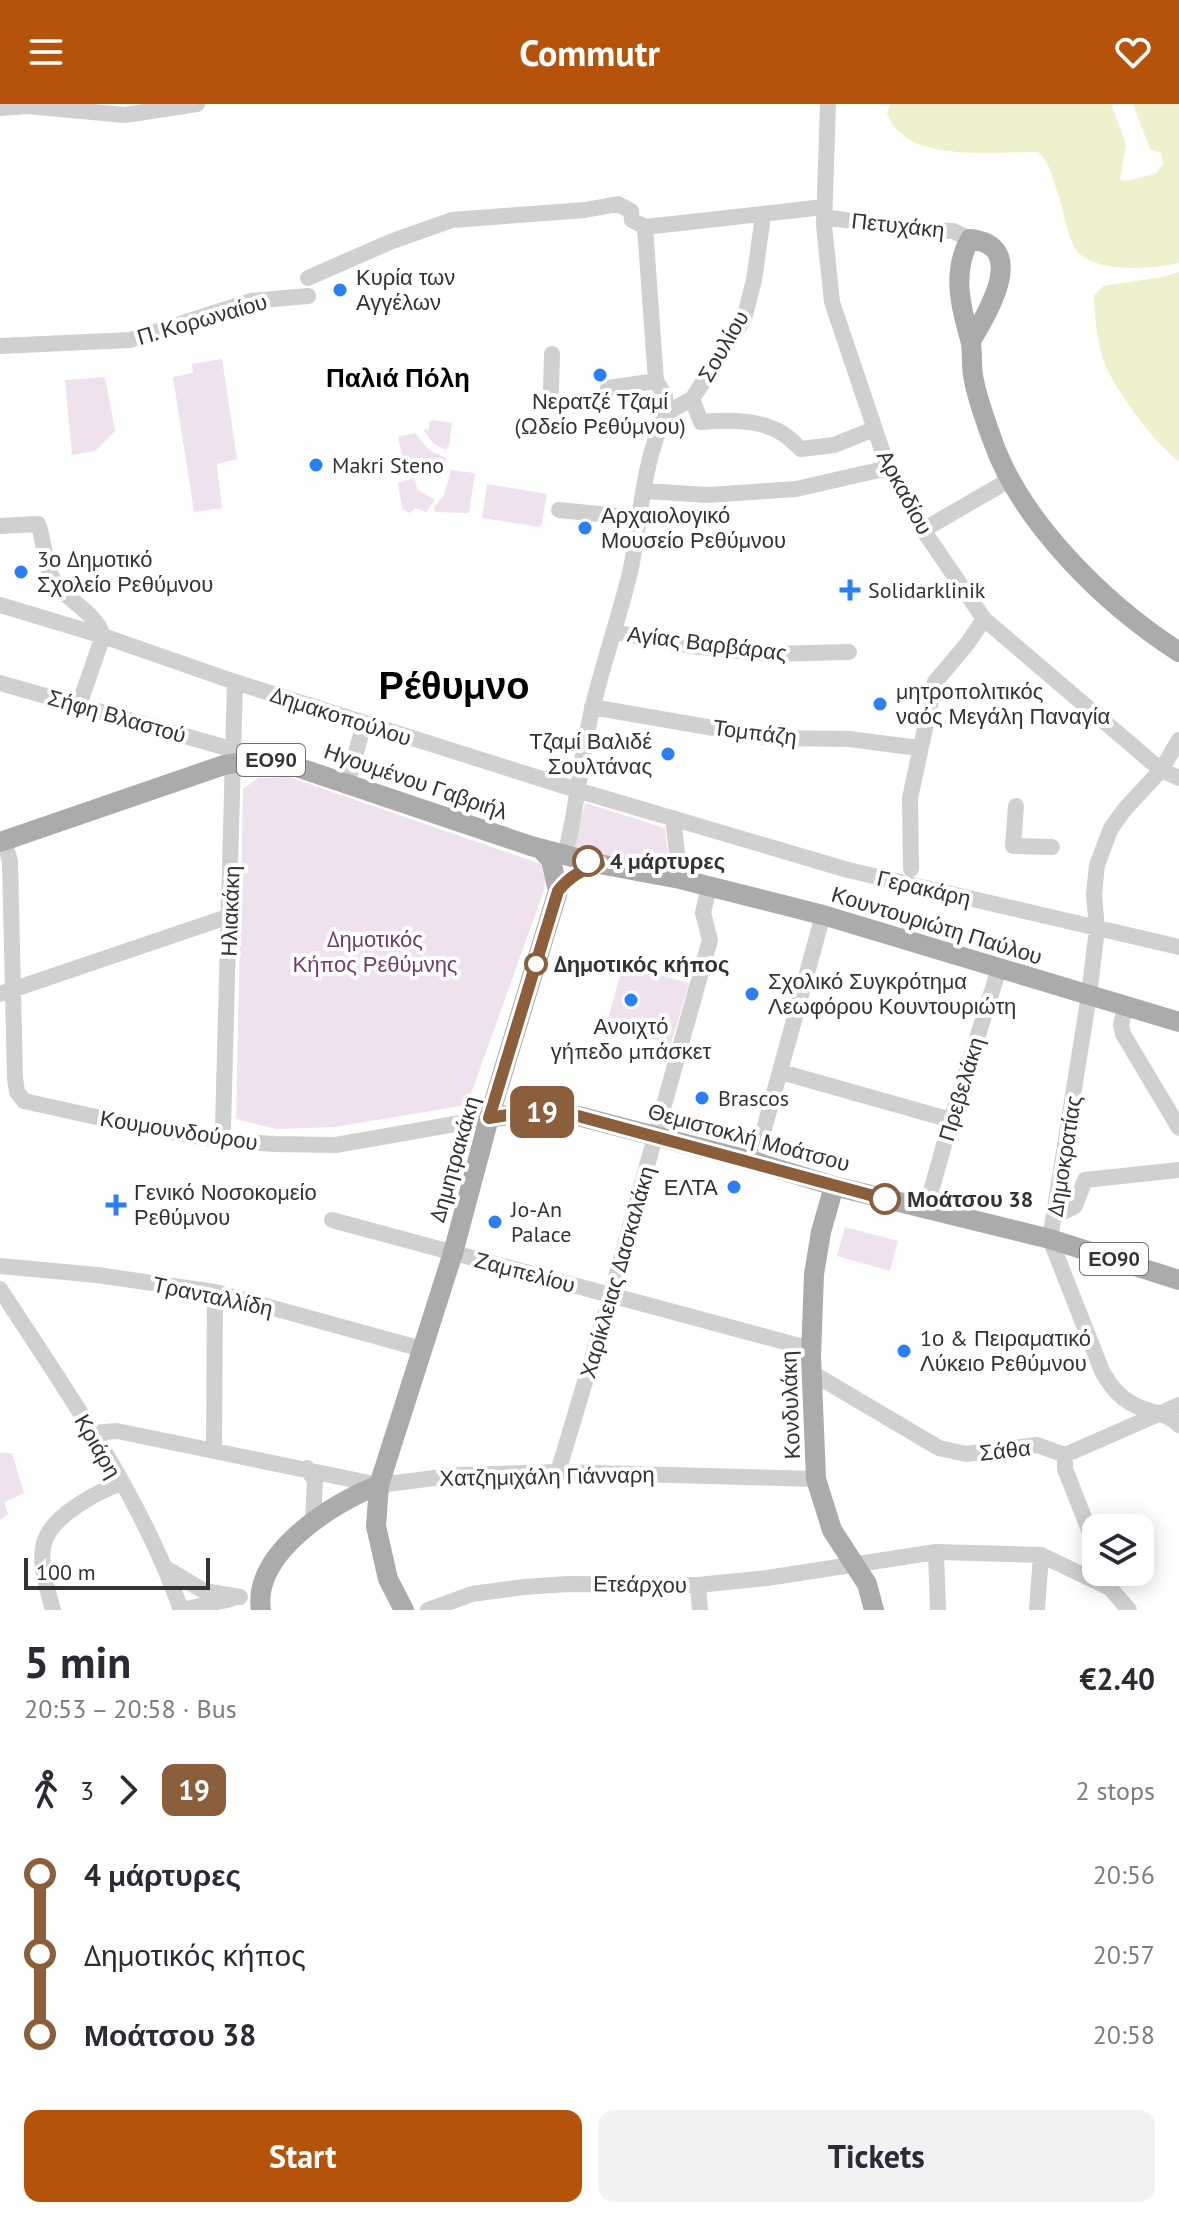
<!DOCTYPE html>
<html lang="en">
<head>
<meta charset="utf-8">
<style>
  body { margin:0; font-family:"PT Sans",sans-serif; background:#f2f2f3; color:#2b2b33; height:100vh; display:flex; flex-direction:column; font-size:30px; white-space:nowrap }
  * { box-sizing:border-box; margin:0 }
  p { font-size:26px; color:#7c7c81 }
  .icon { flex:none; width:44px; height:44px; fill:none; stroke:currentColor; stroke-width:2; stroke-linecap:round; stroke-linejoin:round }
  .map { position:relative; height:1506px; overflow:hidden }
  .side { display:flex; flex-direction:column; background:#fff; flex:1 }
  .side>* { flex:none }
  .badge { padding:0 16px; border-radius:12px; font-size:28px; line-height:52px }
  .fabs { position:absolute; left:1082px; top:1410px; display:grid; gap:16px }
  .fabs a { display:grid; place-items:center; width:72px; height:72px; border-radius:16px; background:#fff; box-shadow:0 4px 20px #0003; font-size:40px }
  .scale { position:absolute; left:24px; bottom:20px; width:186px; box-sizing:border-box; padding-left:8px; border:4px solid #333; border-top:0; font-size:22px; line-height:28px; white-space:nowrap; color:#333; -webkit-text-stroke:6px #fff; paint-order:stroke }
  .map>.badge { position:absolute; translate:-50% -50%; box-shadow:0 0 0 4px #fff }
  .legs { display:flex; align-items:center; gap:12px; height:88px; padding:0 24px; font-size:26px }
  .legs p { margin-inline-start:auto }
  .headline { display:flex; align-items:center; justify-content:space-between; height:136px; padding:0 24px }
  h1 { font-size:44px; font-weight:700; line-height:60px }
  .primary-button { display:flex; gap:16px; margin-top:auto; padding:16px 24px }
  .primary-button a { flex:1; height:92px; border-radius:16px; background:#b45309; color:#fff; font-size:32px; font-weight:700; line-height:92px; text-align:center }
  .primary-button a+a { background:#f2f2f3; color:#2b2b33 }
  ul { padding:0 24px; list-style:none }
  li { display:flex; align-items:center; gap:28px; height:80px; font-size:30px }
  li i { display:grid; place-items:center; width:12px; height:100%; margin:0 10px; background:currentColor }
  li i::after { content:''; width:20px; height:20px; margin:-10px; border:6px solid; border-radius:50%; background:#fff }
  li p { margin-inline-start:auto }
  li:first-child i { background:linear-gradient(#0000 50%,currentColor 0) }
  li:last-child i { background:linear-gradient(currentColor 50%,#0000 0) }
  header { display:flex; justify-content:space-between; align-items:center; height:104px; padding:0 24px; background:#b45309; color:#fff; font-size:36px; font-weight:700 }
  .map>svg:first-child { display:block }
  .green { fill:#f0e1ee }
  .water { fill:#eff1cc }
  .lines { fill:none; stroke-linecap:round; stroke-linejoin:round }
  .minor { stroke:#d0d0d0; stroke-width:16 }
  .major { stroke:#ababab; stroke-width:20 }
  .line-1-casing { stroke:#fff; stroke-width:18 }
  .line-1 { stroke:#8b5e3c; stroke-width:12 }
  .poi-dot { fill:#2a7ff5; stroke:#fff; stroke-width:3 }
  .stop-1-dot { fill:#fff; stroke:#8b5e3c; stroke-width:4 }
  .labels { text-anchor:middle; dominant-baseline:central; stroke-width:8; stroke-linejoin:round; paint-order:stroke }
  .shield { fill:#fff; stroke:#707070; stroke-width:2 }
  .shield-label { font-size:20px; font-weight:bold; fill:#333 }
  .street-label { font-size:22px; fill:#333; stroke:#fff }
  .poi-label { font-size:22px; fill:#333; stroke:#fff; text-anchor:start }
  .stop-label { font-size:22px; font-weight:bold; fill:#333; stroke:#fff; text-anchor:start }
  .park-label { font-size:22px; fill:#743b69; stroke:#fff }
  .quarter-label { font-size:26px; font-weight:bold; fill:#000; stroke:#fff }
  .town-label { font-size:38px; font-weight:bold; fill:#000; stroke:#fff }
</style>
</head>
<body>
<header><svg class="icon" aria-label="menu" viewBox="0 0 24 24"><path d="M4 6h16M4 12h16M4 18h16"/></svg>Commutr<svg class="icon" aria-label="heart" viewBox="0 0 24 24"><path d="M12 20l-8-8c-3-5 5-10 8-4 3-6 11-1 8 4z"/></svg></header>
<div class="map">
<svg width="1179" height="1506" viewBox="0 0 1179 1506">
  <rect width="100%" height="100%" fill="#fff"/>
  <path class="green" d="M 222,255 L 237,355 L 217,360 L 222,404 L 194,408 L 173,273 L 193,269 L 192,260 Z
    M 105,273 L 115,327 L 95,347 L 72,351 L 65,276 Z
    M 433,316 L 452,319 L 449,342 L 446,346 L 433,339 L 423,326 L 429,325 L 429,318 Z
    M 415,329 L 429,346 L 446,354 L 446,361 L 429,357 L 405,364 L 398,333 Z
    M 451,366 L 475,369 L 469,409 L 435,408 L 434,403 L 444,391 Z
    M 414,374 L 418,386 L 435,396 L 426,408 L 415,404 L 410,409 L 402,405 L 398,379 Z
    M 487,380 L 547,390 L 541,423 L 482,414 Z
    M 289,673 L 541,760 L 545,775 L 544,786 L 467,1001 L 335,1023 L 276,1025 L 236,1015 L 243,685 L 258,674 Z
    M 585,699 L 665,724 L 670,767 L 572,750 Z
    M 623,861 L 689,879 L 671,940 L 606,922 Z
    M 845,1123 L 898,1137 L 890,1167 L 837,1152 Z
    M 0,1349 L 12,1349 L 24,1389 L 4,1398 L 8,1410 L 0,1416 Z"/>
  <path class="water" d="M 891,0 L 1111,0 L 1126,40 L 1120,76 L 1127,77 L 1157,69 L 1163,59 L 1161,49 L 1150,45 L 1133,0 L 1179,0 L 1179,159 C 1153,165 1087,171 1073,141 C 1065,122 1063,101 1055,81 C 1051,69 1048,56 1038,48 C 995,47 905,61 887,9 Z
    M 1179,168 L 1179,358 C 1151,334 1124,298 1107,265 C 1098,247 1094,211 1094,191 L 1104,182 L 1162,173 Z"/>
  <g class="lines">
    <path class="minor" d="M 828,0 L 824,121 L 832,198 L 888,364 L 923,426 L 984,515 L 1161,666 L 1179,674
      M 0,4 L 27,2 L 125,11 L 197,0
      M 824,113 L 900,124 L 953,127 L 970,135
      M 645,123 L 656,277 L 665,292 L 666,309
      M 645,123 L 824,103
      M 308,174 L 390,138 L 452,116 L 585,106 L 618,100 L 631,107 L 632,116 L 645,123
      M 0,242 L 130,236 L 251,197 L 308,192
      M 608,284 L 656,277
      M 551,286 L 552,250
      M 692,295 L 701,318 C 726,316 758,315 780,328 C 788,332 795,340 801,345 L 834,341 L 874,325
      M 666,309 L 692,295 L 744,215 L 754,176 L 763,112
      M 644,387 L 708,391 L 796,385 L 888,364
      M 559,406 L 639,414
      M 0,422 L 38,420 C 45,437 43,458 53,475 C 65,497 96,507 103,532
      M 923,426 L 1011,375
      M 0,501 L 103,532 L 235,578 L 580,687 L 848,766 L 1179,843
      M 614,528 L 691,542 L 770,550 L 849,548
      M 0,579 L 234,646
      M 79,601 L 103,532
      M 592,603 L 771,634 L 849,635 L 919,644
      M 1179,636 L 1161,666 L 1125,705 L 1111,724 L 1097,761 L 1094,790 L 1097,825 L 1089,891 L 1050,1135 L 1102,1267 C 1112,1285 1123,1298 1144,1305 C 1157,1309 1169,1311 1179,1321
      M 347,680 L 364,620
      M 1016,702 L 1013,742 L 1052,743
      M 673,714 L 680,775
      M 4,737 L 10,757 L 15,974 L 17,988 L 24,997 L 137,1022 L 220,1036 L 274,1040 L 336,1041 L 489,1014
      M 565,751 C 578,702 580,654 592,606 C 603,558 620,512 631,464 C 641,412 643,357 666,309
      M 911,765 L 910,694 L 935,578 L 967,540 L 984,515
      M 0,890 L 230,812
      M 1126,901 L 1121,920 L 1123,930 L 1179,1024
      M 781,968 L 951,1016
      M 220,1036 L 223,1023 L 235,578
      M 755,1058 L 823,811
      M 926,1105 L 951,1016 L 999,865
      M 1055,1112 L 1075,1102 L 1085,1076 L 1179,1066
      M 332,1116 L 811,1245
      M 0,1162 L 97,1171 L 215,1188 L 422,1245
      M 0,1185 C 66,1287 141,1391 181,1506
      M 812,1269 L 939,1344 L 966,1350 L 1037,1341 L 1065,1351 L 1179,1301
      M 93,1329 L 117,1327 L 379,1381 L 458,1371 L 558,1368 L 816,1375
      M 214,1346 L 215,1188
      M 1065,1351 L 1065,1365 L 1096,1444
      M 307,1364 L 315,1377 L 313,1416
      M 558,1368 L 611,1191 L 710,836 L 703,809 L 709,782
      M 936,1448 L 938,1506
      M 167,1465 L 204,1487 L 240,1493
      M 698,1481 L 700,1506
      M 53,1506 C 48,1486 37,1457 45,1436 C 54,1411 97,1388 121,1379
      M 182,1506 L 231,1495
      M 428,1506 L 472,1490 L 524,1483 L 568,1480 L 698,1481 L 767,1474 L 936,1448 L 1041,1451 L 1110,1484 L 1129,1506
      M 1037,1506 L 1041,1451"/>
    <path class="major" d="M 971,237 C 988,208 1029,141 970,135 C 952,167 960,201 970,235 C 973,246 971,259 973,271 C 976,292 985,315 992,335 C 1021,419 1106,501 1179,548
      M 0,738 L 224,661 L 253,656 L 279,657 L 531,742 L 599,760 L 680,775 L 823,811 L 1179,918
      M 489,1014 L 526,1008 L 578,1012 L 755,1058 L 834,1082 L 1050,1135 L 1179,1176
      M 834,1082 L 821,1128 L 814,1170 L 811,1252 L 816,1375 L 832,1426 L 867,1480 L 874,1506
      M 261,1506 C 252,1449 334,1398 379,1381
      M 404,1506 L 388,1475 L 376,1422 L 379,1381 L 453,1149 L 489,1014 L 558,787 L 551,756 L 541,745"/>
  </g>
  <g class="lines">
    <defs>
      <path id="line-1" d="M 588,757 L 599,760 C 582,766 570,772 558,787 L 489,1014 L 526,1008 L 578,1012 L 885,1095"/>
    </defs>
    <use href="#line-1" class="line-1-casing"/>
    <use href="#line-1" class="line-1"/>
  </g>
  <g class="poi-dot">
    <circle cx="340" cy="186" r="8"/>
    <circle cx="600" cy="271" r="8"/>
    <circle cx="316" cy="361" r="8"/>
    <circle cx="585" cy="424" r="8"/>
    <circle cx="21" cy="468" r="8"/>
    <path d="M846 474h8v8h8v8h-8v8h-8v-8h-8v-8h8z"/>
    <circle cx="880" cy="600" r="8"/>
    <circle cx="668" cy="650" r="8"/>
    <circle cx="752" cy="890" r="8"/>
    <circle cx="631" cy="896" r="8"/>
    <circle cx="702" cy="994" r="8"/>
    <circle cx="734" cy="1083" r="8"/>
    <path d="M112 1089h8v8h8v8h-8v8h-8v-8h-8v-8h8z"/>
    <circle cx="495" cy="1118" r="8"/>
    <circle cx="904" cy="1247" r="8"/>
  </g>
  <g class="stop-1-dot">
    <circle cx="588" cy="757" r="14"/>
    <circle cx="536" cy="860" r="10"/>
    <circle cx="885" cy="1095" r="14"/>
  </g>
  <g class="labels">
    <g class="shield">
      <rect x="237" y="640" width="68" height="32" rx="6"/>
      <rect x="1080" y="1139" width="68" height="32" rx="6"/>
    </g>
    <g class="shield-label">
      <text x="271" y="656">ΕΟ90</text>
      <text x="1114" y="1155">ΕΟ90</text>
    </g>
    <g class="street-label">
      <text transform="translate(898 121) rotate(6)">Πετυχάκη</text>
      <text transform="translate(202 215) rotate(-16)">Π. Κορωναίου</text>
      <text transform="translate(723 242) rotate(-60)">Σουλίου</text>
      <text transform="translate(905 388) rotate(62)">Αρκαδίου</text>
      <text transform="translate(707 539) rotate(7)">Αγίας Βαρβάρας</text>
      <text transform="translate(117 612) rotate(16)">Σήφη Βλαστού</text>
      <text transform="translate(341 612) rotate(18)">Δημακοπούλου</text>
      <text transform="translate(755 628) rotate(7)">Τομπάζη</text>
      <text transform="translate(416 677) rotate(19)">Ηγουμένου Γαβριήλ</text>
      <text transform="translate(924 784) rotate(13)">Γερακάρη</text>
      <text transform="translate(230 807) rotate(-88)">Ηλιακάκη</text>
      <text transform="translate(937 821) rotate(17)">Κουντουριώτη Παύλου</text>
      <text transform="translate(961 985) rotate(-73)">Πρεβελάκη</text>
      <text transform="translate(179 1026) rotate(9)">Κουμουνδούρου</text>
      <text transform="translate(749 1033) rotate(15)">Θεμιστοκλή Μοάτσου</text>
      <text transform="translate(1064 1052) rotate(-81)">Δημοκρατίας</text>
      <text transform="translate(454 1055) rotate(-74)">Δημητρακάκη</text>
      <text transform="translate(525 1168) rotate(15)">Ζαμπελίου</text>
      <text transform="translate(617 1168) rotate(-74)">Χαρίκλειας Δασκαλάκη</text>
      <text transform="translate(213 1192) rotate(12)">Τρανταλλίδη</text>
      <text transform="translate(790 1301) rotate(-92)">Κονδυλάκη</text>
      <text transform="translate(98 1342) rotate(60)">Κριάρη</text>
      <text transform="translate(1005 1346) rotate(-6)">Σάθα</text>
      <text transform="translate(547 1372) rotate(-1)">Χατζημιχάλη Γιάνναρη</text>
      <text transform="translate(640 1480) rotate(1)">Ετεάρχου</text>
    </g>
    <g class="poi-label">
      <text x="356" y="173">Κυρία των<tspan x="356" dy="25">Αγγέλων</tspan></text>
      <text x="600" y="297" text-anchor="middle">Νερατζέ Τζαμί<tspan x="600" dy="25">(Ωδείο Ρεθύμνου)</tspan></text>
      <text x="332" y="361">Makri Steno</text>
      <text x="601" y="411">Αρχαιολογικό<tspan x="601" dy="25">Μουσείο Ρεθύμνου</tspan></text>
      <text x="37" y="455">3ο Δημοτικό<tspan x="37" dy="25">Σχολείο Ρεθύμνου</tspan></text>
      <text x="868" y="486">Solidarklinik</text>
      <text x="896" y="587">μητροπολιτικός<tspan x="896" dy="25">ναός Μεγάλη Παναγία</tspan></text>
      <text x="652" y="637" text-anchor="end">Τζαμί Βαλιδέ<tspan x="652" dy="25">Σουλτάνας</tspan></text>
      <text x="768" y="877">Σχολικό Συγκρότημα<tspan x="768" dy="25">Λεωφόρου Κουντουριώτη</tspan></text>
      <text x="631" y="922" text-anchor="middle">Ανοιχτό<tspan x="631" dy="25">γήπεδο μπάσκετ</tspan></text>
      <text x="718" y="994">Brascos</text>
      <text x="718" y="1083" text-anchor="end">ΕΛΤΑ</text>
      <text x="134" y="1088">Γενικό Νοσοκομείο<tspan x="134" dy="25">Ρεθύμνου</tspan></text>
      <text x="511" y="1105">Jo-An<tspan x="511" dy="25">Palace</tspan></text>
      <text x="920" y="1234">1ο &amp; Πειραματικό<tspan x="920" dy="25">Λύκειο Ρεθύμνου</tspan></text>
    </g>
    <g class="stop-label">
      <text x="610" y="757">4 μάρτυρες</text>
      <text x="554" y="860">Δημοτικός κήπος</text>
      <text x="907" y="1095">Μοάτσου 38</text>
    </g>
    <g class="park-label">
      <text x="375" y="835">Δημοτικός<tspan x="375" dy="25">Κήπος Ρεθύμνης</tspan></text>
    </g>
    <g class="quarter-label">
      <text x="398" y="273">Παλιά Πόλη</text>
    </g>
    <g class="town-label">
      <text x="454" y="580">Ρέθυμνο</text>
    </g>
  </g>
</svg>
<div class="fabs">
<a><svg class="icon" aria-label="layers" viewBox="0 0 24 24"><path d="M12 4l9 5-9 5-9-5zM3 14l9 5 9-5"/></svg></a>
</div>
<div class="scale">100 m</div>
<b class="badge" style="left:542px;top:1008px;background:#8b5e3c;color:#fff">19</b>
</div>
<section class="side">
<div class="headline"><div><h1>5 min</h1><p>20:53 – 20:58 · Bus</p></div><b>€2.40</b></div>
<div class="legs"><svg class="icon" aria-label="walk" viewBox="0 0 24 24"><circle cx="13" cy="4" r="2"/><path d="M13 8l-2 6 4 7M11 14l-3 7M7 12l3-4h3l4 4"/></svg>3<svg class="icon" aria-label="forward" viewBox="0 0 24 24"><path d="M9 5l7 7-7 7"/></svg><b class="badge" style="background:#8b5e3c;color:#fff">19</b><p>2 stops</p></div>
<ul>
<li><i style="color:#8b5e3c"></i><b>4 μάρτυρες</b><p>20:56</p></li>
<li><i style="color:#8b5e3c"></i><span>Δημοτικός κήπος</span><p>20:57</p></li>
<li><i style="color:#8b5e3c"></i><b>Μοάτσου 38</b><p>20:58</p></li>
</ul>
<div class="primary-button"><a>Start</a><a>Tickets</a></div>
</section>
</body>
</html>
